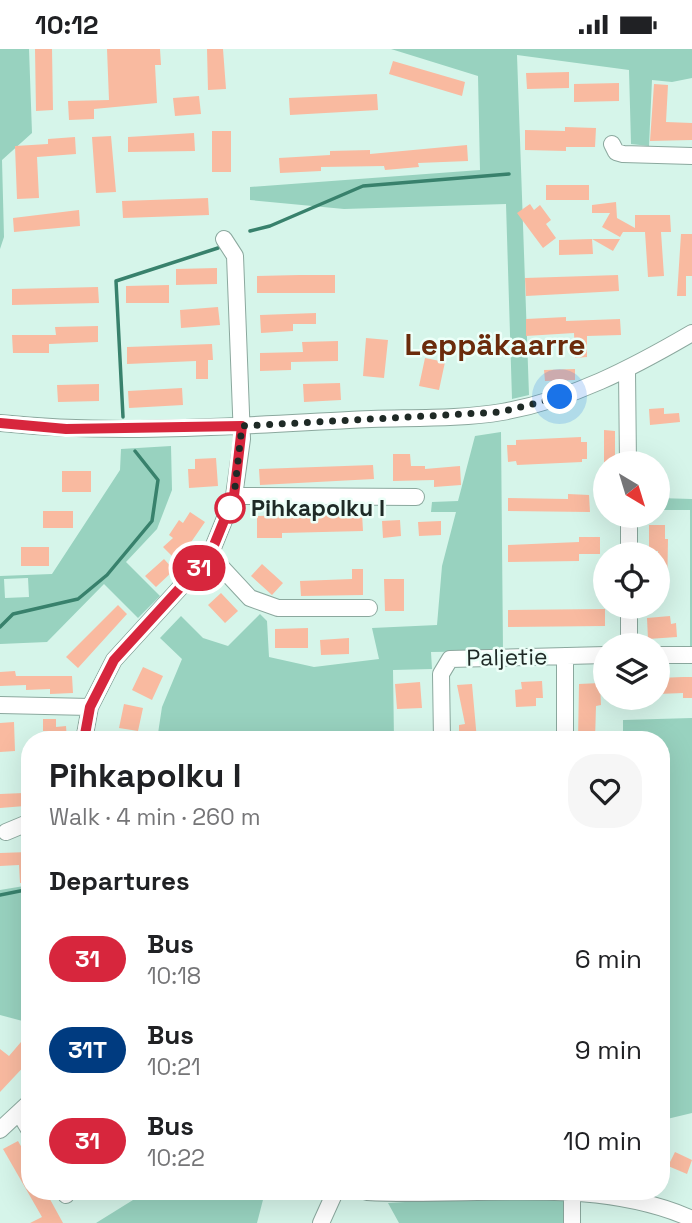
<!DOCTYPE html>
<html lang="en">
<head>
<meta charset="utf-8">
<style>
  body { margin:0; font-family:"Space Grotesk",sans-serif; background:#f6f6f6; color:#202124; height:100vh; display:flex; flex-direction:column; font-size:26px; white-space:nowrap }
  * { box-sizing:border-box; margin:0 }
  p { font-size:23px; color:#757577 }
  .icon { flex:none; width:38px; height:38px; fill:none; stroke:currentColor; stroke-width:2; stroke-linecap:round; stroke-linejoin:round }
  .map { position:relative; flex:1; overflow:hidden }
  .details { position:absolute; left:21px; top:682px; width:649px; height:469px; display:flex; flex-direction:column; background:#fff; border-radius:28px; box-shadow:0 7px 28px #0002 }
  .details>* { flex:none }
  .badge { padding:0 14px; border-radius:23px; font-size:24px; line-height:46px }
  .needle { width:46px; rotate:142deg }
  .buttons { position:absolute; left:593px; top:402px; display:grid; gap:14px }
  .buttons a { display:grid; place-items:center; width:77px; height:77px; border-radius:50%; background:#fff; box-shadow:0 7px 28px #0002; font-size:35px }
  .you { position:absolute; width:35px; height:35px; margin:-18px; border:5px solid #fff; border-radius:50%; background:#1a73e8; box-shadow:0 0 0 10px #1a73e833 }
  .map>.badge { position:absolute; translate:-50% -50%; box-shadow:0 0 0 4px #fff }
  h2 { padding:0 28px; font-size:26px; line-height:63px }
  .round { display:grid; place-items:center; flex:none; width:74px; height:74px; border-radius:28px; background:#f6f6f6 }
  .summary { display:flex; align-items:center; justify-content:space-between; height:119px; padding:0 28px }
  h1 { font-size:33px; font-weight:700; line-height:52px }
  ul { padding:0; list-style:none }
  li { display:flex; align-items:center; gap:21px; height:91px; padding:0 28px }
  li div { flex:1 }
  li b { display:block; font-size:26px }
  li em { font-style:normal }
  li .badge { min-width:77px; font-weight:700; text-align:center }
  .status { display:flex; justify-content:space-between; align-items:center; height:49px; padding:0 35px; background:#fff; direction:ltr }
  .status svg { height:19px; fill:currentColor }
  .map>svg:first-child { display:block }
  .green { fill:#98d2bf; fill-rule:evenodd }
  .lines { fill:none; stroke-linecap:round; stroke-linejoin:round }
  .stream { stroke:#38816c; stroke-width:3.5 }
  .building { fill:#f9baa0 }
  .minor-casing { stroke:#8ba89e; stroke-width:18 }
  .minor { stroke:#fff; stroke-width:16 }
  .line-casing { stroke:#fff; stroke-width:16 }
  .line { stroke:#d7263d; stroke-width:10 }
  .walk { stroke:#1f2a26; stroke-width:7; stroke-dasharray:0 12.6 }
  .stop-dot { fill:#fff; stroke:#d7263d; stroke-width:3.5 }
  .labels { text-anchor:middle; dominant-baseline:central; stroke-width:5; stroke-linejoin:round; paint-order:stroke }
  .stop-label { font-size:23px; font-weight:bold; fill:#1f2a26; stroke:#edfff8; text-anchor:start }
  .street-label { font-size:23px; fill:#1f2a26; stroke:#edfff8 }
  .district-label { font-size:30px; font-weight:bold; fill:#6b2b0b; stroke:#edfff8 }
</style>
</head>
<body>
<div class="status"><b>10:12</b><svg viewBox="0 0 49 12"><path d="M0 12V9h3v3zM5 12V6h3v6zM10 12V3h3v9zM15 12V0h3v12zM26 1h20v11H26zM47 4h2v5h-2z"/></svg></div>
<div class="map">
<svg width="692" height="1174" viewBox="0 0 692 1174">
  <rect width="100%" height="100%" fill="#d6f5ea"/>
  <path class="green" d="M 0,0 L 29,0 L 32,84 L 2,111 L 4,188 L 0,200 Z
    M 391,0 L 692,0 L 692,29 L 672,33 L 652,31 L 649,97 L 631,95 L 629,21 L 517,6 L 529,346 L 512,350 L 506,155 L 344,160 L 250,151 L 250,138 L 480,121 L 478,27 Z
    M 501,383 L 503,602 L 431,603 L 432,620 L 393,621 L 394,691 L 157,691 L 162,658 L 182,610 L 160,589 L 181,567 L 203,589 L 228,597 L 260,565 L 267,572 L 269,608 L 314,618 L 379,610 L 372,579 L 437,576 L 442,517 L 456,463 L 431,463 L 432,453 L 458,452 L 475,387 Z
    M 171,397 L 172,441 L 157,480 L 126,513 L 160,547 L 138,569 L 104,535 L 47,593 L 0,595 L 0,527 L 52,525 L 120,421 L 121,400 ZM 28,529 L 29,548 L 5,549 L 4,530 Z
    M 658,449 L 692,450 L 692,599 L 690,599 L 690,461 L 658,461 Z
    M 692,669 L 692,1064 L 667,1070 L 662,1134 L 662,691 L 623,691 L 623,671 Z
    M 30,836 L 30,974 L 0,966 L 0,841 Z
    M 130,1143 L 265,1143 L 257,1174 L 96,1174 L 133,1151 Z
    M 572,1143 L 572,1174 L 399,1174 L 388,1154 Z"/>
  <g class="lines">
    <path class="stream" d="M 250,182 L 270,177 L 363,137 L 509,125
      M 123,368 L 116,232 L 218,199
      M 0,578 L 13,565 L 78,550 L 107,526 L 152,472 L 158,431 L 135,402
      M 0,846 L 30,840"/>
  </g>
  <path class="building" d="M 35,0 L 52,0 L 53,61 L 36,62 Z
    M 107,0 L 160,0 L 161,16 L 155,16 L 157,54 L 94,60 L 94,70 L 69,71 L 68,52 L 109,51 Z
    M 207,0 L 223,0 L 226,40 L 208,41 Z
    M 393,12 L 465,33 L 462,47 L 389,25 Z
    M 569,23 L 569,39 L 527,40 L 526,24 Z
    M 619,34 L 619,52 L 574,53 L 574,35 Z
    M 654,35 L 668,36 L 666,73 L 692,74 L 692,91 L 650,92 Z
    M 377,45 L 378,61 L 290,66 L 289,49 Z
    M 199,47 L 201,65 L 175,67 L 173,49 Z
    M 565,78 L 596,79 L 595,98 L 566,98 L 566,102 L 525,101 L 525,81 L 565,82 Z
    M 212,82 L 231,82 L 231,123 L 212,123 Z
    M 194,84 L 195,102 L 128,103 L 128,88 Z
    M 111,87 L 116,143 L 96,144 L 92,88 Z
    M 75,88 L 76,105 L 37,108 L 39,149 L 17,150 L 15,97 L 48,95 L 48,90 Z
    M 467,96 L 468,112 L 418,114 L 419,118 L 385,121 L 384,117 L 321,118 L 321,122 L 280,124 L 279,109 L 330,106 L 330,102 L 370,101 L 370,105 Z
    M 546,136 L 589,136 L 589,151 L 546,151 Z
    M 208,149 L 209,166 L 123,169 L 122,152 Z
    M 616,153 L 617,169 L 635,179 L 635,166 L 670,166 L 671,183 L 661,183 L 664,227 L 648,228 L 645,183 L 623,183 L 620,188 L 602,178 L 610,164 L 592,164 L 592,156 Z
    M 530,155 L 534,161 L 540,156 L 551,171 L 546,175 L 556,189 L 543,199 L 517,164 Z
    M 79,161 L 80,177 L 14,183 L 13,169 Z
    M 681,185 L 692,185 L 692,227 L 686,227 L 686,247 L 677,247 Z
    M 592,190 L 620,190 L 613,202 L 592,190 L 593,205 L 559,206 L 559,191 Z
    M 217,219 L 217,235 L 176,236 L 176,220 Z
    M 299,226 L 335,226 L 335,244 L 257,244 L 257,227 Z
    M 618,226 L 619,242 L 526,247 L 525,229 Z
    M 169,236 L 169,254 L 126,254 L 126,237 Z
    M 98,238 L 99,254 L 12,256 L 12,240 Z
    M 218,258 L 220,276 L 181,279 L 180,261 Z
    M 316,264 L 316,275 L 293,275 L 293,282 L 261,284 L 260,266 Z
    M 566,268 L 566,272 L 620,270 L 621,286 L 587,287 L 587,308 L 575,309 L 574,284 L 526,287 L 526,270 Z
    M 98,277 L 98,293 L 49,295 L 49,304 L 13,304 L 12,286 L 56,286 L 55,278 Z
    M 366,289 L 388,291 L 384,329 L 363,327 Z
    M 338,292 L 338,312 L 291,313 L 291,321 L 260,322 L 260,304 L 303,303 L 302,293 Z
    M 212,295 L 213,311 L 208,311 L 208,330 L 196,330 L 196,312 L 127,315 L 127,298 Z
    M 425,309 L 445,313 L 439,341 L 419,337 Z
    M 575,320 L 575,331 L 545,332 L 544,321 Z
    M 340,334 L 341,351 L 304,353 L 303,335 Z
    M 99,335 L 99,352 L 58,353 L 57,336 Z
    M 182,339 L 183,356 L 129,359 L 128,342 Z
    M 664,359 L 664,365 L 679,364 L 680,373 L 650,376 L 649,360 Z
    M 604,381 L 615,382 L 615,415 L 604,415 Z
    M 581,388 L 581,393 L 587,393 L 587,410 L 582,410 L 582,413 L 517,416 L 516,412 L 508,413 L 507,396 L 516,396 L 516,391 Z
    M 393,405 L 410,405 L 411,417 L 425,417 L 425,420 L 460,417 L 461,436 L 434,438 L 434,431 L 393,432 Z
    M 216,409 L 218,437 L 189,439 L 188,420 L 195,420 L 195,410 Z
    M 373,416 L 374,430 L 260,436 L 259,420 Z
    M 62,422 L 91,422 L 91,443 L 62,443 Z
    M 568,445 L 589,446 L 590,463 L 508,462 L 508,449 L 568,450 Z
    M 43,462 L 73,462 L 73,479 L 43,479 Z
    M 190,463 L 205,473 L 187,499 L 185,497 L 173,508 L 163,498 L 173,489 L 169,486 L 179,471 L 183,474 Z
    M 362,464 L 363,482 L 282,484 L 282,489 L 257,489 L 257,467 Z
    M 400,471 L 401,487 L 383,489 L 382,472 Z
    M 441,472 L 441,486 L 419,487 L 418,473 Z
    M 649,476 L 665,476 L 665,490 L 668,490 L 667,546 L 658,546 L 658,502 L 649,502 Z
    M 579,488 L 600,488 L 600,505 L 579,505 L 579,512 L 508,513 L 508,496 L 579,493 Z
    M 21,498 L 49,498 L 49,517 L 21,517 Z
    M 164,510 L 174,521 L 156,538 L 145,527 Z
    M 262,515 L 283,534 L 272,546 L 251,527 Z
    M 352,520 L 363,520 L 363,546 L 301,547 L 300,532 L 352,530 Z
    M 384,530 L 404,530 L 404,562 L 385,562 Z
    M 221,544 L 238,562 L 225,574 L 208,556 Z
    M 118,556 L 127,565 L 78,619 L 66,608 Z
    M 605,560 L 605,577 L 508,578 L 508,561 Z
    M 670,567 L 671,575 L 676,574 L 677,588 L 648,590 L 647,569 Z
    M 308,579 L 308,599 L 275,599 L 275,580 Z
    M 349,589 L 349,605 L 321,606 L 320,591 Z
    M 143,618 L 163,627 L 152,651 L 132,641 Z
    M 15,622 L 16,627 L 72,627 L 73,644 L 50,645 L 50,640 L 26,641 L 26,636 L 0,637 L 0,623 Z
    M 683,628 L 692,628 L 692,649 L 683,649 L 683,644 L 658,645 L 658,629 Z
    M 542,632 L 543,649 L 536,649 L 536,657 L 516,658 L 515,641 L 522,640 L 521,633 Z
    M 420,633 L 422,659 L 397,660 L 395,635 Z
    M 600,634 L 601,656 L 596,657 L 595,691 L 578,691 L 579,635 Z
    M 472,635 L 477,691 L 459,691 L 459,676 L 465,675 L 457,636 Z
    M 124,655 L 143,659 L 138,682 L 119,679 Z
    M 43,670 L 56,670 L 56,678 L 66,677 L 67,691 L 50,691 L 49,682 L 43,682 Z
    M 14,673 L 15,702 L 0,703 L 0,674 Z
    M 24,744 L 25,757 L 0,759 L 0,745 Z
    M 29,803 L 30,833 L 20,834 L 19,816 L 0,817 L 0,804 Z
    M 21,993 L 30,1000 L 30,1011 L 0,1043 L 0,1000 L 9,1007 Z
    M 18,1092 L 30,1113 L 30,1143 L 46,1143 L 63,1174 L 30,1174 L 42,1168 L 3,1100 Z
    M 675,1103 L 692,1111 L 687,1125 L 668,1117 Z"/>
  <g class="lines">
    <defs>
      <path id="minor" d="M 612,95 L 616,103 L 623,105 L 692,107
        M 627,322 L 628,415
        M 0,374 C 115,386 233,377 349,371 C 397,368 456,371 502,363 C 571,351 632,319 692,284
        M 234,447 L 416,448
        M 629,467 L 629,506
        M 210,506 L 250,549 L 278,559 L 369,559
        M 629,597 L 629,558
        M 658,606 L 692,606
        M 565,607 L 565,691
        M 0,656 L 90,658
        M 84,691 L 90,658 L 114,611 L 210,506 L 234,447 L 242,390 L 238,285 L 235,207 L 224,190
        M 442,691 L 441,625 L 450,610 L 606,606
        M 6,783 L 30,773
        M 20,1065 L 30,1082
        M 0,1081 L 30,1053
        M 65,1143 L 66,1146
        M 367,1143 C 472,1149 594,1126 692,1170
        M 572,1143 L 572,1174
        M 321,1174 L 335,1143"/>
    </defs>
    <use href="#minor" class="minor-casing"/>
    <use href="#minor" class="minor"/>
  </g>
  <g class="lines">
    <defs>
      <path id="line" d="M 0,374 L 66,380 L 242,377 L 234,447 L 210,506 L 114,611 L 90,658 L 84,691"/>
    </defs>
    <use href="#line" class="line-casing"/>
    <use href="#line" class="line"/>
    <path class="walk" d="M 230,459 L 227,466 L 234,447 L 242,377 L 501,363 L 560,348"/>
  </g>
  <circle class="stop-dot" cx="230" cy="459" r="14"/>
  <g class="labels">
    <g class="stop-label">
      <text x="251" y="459">Pihkapolku I</text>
    </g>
    <g class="street-label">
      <text transform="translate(507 608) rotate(-1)">Paljetie</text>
    </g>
    <g class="district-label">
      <text x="495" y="295">Leppäkaarre</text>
    </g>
  </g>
</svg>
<div class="buttons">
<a><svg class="needle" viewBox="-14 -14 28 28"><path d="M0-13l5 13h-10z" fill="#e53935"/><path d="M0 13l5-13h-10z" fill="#757577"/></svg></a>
<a><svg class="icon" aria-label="locate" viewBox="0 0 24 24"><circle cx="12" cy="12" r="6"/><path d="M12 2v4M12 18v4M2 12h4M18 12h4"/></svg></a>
<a><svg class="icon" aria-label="layers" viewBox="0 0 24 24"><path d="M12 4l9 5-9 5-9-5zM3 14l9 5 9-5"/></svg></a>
</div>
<div class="you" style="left:560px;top:348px"></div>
<b class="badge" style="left:199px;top:519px;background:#d7263d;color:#fff">31</b>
<section class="details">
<div class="summary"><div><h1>Pihkapolku I</h1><p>Walk · 4 min · 260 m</p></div><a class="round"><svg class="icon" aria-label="heart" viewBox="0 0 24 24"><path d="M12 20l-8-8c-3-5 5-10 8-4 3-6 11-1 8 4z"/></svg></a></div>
<h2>Departures</h2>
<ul>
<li><span class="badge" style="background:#d7263d;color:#fff">31</span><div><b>Bus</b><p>10:18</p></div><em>6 min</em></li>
<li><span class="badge" style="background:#003b80;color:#fff">31T</span><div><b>Bus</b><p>10:21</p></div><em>9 min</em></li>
<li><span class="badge" style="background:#d7263d;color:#fff">31</span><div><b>Bus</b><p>10:22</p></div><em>10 min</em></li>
</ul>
</section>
</div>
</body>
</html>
